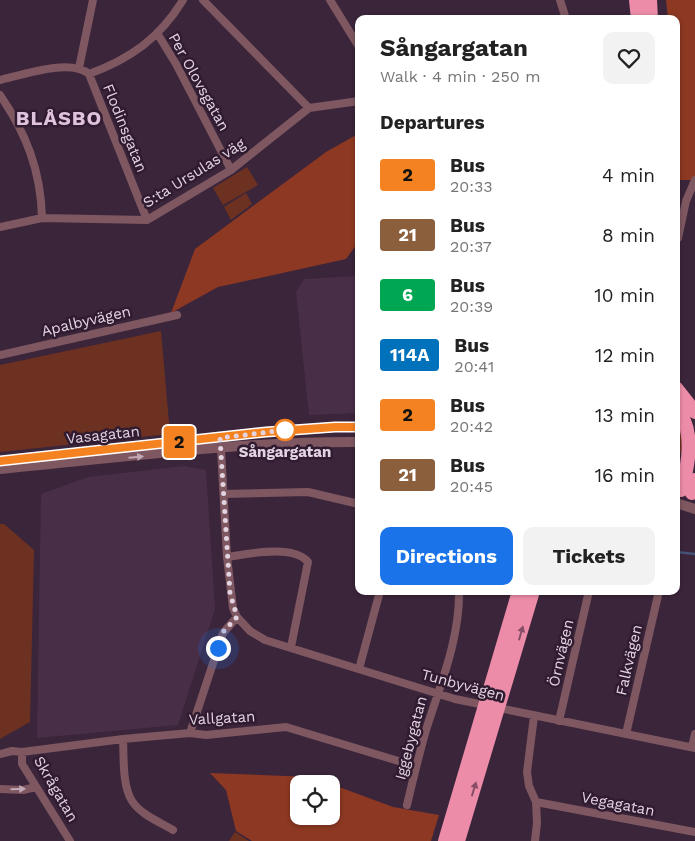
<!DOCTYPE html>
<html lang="en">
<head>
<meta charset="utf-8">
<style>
  body { margin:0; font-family:"Work Sans",sans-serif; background:#f2f2f2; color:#222; height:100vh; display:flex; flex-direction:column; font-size:19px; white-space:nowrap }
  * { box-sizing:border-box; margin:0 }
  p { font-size:16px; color:#767676 }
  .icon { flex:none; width:28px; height:28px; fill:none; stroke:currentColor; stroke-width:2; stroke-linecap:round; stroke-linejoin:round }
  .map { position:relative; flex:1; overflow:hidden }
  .drawer { position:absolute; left:355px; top:15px; width:325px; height:580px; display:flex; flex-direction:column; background:#fff; border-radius:10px; box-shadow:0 1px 4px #0004 }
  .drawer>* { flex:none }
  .badge { padding:0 10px; border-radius:4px; font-size:18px; line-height:32px }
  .fabs { position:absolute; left:290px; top:775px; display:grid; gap:10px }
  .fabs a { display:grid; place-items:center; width:50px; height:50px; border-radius:10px; background:#fff; box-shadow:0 1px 4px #0004; font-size:25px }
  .you { position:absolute; width:25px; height:25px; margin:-12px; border:4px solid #fff; border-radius:50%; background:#1a73e8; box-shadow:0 0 0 8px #1a73e833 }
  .map>.badge { position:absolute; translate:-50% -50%; box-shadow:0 0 0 2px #fff }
  h2 { padding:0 25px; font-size:19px; line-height:45px }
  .round { display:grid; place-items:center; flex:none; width:52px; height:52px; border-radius:10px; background:#f2f2f2 }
  .overview { display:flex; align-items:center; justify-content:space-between; height:85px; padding:0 25px }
  h1 { font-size:24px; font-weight:700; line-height:38px }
  .primary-button { display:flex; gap:10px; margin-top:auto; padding:10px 25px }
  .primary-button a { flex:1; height:58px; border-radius:10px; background:#1a73e8; color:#fff; font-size:20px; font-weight:700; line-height:58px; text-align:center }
  .primary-button a+a { background:#f2f2f2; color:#222 }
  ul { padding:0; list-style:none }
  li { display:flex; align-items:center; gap:15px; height:60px; padding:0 25px }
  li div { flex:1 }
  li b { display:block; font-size:19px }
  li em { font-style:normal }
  li .badge { min-width:55px; font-weight:700; text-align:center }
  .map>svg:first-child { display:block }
  .built { fill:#492e48 }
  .green { fill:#6d3121 }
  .forest { fill:#8c3822 }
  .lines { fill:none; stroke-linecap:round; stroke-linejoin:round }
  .stream { stroke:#455278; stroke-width:2.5 }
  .minor { stroke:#7e5761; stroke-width:8 }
  .tertiary { stroke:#7e5761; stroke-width:10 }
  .motorway { stroke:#ec8ca8; stroke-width:14 }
  .oneway { fill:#c0a8b5 }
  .oneway2 { fill:#854e66 }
  .line-casing { stroke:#fff; stroke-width:11 }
  .line { stroke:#f58220; stroke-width:8 }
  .walk { stroke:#e3d4e2; stroke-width:5; stroke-dasharray:0 9 }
  .stop-dot { fill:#fff; stroke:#f58220; stroke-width:2.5 }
  .labels { text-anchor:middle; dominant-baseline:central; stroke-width:5; stroke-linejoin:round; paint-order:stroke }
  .street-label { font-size:15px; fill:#e3d4e2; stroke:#301b30 }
  .stop-label { font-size:15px; font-weight:bold; fill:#e3d4e2; stroke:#301b30 }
  .district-label { font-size:20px; font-weight:bold; letter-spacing:1px; fill:#dfc3dd; stroke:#301b30 }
</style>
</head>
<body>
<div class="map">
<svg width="695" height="841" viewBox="0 0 695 841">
  <rect width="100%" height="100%" fill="#3b253a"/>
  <path class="built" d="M 359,276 L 359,413 L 309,415 L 296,292 L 304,279 Z
    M 184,466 L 206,470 L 215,609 L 178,725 L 37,738 L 41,494 L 88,477 Z"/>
  <path class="green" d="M 247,167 L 258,185 L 223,205 L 213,188 Z
    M 246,193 L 252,204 L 231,220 L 224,207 Z
    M 161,331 L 170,434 L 0,452 L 0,365 Z
    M 676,420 C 687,435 682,451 676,467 Z
    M 0,524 L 4,524 L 34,550 L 30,722 L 0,739 Z
    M 235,832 L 249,841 L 229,841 Z"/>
  <path class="forest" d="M 666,0 L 695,0 L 695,180 L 676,180 L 676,19 L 668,19 Z
    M 356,135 L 359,143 L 359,241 L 346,259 L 218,287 L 171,313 L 195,249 L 326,152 Z
    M 210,773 L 312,777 L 330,784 L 299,784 L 299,816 L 331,816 L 331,784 L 393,807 L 439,815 L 431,841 L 252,841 L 236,831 L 226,790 Z"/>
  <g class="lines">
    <path class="stream" d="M 676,552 L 695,554"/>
    <path class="minor" d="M 203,0 L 309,108
      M 330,0 L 359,47
      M 560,0 L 566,19
      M 157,33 L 176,64 L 231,170
      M 79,68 L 93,0
      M 89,74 L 147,220
      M 0,80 C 22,75 70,58 89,74 C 130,59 160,38 183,0
      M 0,95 C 26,133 41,171 42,218
      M 0,227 L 42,218 L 147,220 L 231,170 L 309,108 L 359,101
      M 678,238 L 686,201 L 695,180
      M 0,355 L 177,315
      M 221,449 L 227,557 L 233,608 L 237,617 L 250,631 L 265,640 L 455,699 L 695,748
      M 224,494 L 308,492 L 359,504
      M 227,557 C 248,554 293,544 308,562 L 291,647
      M 359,669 L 380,591
      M 534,716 L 527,772 L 529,786 L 536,802 L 537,823 L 535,841
      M 559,721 L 589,591
      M 190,733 L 223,633 L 237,617
      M 626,734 L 659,591
      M 123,739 C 124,757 122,785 132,801 C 141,815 160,822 173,830
      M 692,747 L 695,734
      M 0,754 L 12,751 L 22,752
      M 0,789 L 23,790 L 36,787
      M 536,802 L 695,832
      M 407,805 C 413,779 419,755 426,730 C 440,686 460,638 459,591
      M 70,841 L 22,764 L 22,752 L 123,739 L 190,733 L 206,735 L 286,727 L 415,766"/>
    <path class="tertiary" d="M 0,461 L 266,432 L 335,427 L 359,427
      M 0,469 C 119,458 239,441 359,442
      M 676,503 L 695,509"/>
    <path class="motorway" d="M 636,0 L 638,19
      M 650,0 L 651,19
      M 676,388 L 695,412
      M 676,408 C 695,428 689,465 681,490
      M 692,493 L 695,480
      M 445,841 L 519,591
      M 458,841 L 533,591"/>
  </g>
  <defs><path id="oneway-solid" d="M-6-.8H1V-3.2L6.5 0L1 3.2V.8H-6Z" transform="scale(1.25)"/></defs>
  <g class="oneway">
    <use href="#oneway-solid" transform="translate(136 457) rotate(-5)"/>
    <use href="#oneway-solid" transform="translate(18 789) rotate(-1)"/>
  </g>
  <g class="oneway2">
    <use href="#oneway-solid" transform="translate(521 633) rotate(-74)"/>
    <use href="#oneway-solid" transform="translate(474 789) rotate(-73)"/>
  </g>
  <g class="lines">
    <defs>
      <path id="line" d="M 0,461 L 266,432 L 335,427 L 359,427"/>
    </defs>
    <use href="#line" class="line-casing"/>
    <use href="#line" class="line"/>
    <path class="walk" d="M 218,648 L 223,632 L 237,617 L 230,593 L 220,438 L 285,430"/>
  </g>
  <circle class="stop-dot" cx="285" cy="430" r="10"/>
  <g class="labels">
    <g class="street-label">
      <text transform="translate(199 82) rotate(61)">Per Olovsgatan</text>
      <text transform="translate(125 128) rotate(68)">Flodinsgatan</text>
      <text transform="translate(194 173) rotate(-32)">S:ta Ursulas väg</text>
      <text transform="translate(86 321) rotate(-13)">Apalbyvägen</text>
      <text transform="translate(103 435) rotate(-6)">Vasagatan</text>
      <text transform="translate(561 653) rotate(-77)">Örnvägen</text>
      <text transform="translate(629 660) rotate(-77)">Falkvägen</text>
      <text transform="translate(463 685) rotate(15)">Tunbyvägen</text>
      <text transform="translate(222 718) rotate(-3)">Vallgatan</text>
      <text transform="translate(411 738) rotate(-75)">Iggebygatan</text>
      <text transform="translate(56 789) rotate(60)">Skrågatan</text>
      <text transform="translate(618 804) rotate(11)">Vegagatan</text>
    </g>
    <g class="stop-label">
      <text x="285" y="452">Sångargatan</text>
    </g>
    <g class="district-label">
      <text x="59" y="118">BLÅSBO</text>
    </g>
  </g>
</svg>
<div class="fabs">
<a><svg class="icon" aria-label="locate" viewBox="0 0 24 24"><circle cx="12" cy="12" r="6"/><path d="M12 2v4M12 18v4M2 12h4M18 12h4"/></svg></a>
</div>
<div class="you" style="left:218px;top:648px"></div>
<b class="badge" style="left:179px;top:442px;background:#f58220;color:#111">2</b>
<section class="drawer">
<div class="overview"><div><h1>Sångargatan</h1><p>Walk · 4 min · 250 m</p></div><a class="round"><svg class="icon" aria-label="heart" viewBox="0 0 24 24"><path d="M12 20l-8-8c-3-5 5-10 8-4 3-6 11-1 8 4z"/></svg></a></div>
<h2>Departures</h2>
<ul>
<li><span class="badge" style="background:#f58220;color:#111">2</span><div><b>Bus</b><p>20:33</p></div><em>4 min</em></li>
<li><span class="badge" style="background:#8b5e3c;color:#fff">21</span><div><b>Bus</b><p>20:37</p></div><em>8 min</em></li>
<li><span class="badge" style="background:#00a651;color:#fff">6</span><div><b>Bus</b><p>20:39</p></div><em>10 min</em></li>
<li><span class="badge" style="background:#0072bc;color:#fff">114A</span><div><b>Bus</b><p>20:41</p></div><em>12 min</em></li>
<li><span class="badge" style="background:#f58220;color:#111">2</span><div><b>Bus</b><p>20:42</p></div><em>13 min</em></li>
<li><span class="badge" style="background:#8b5e3c;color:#fff">21</span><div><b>Bus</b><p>20:45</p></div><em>16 min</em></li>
</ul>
<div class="primary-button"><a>Directions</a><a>Tickets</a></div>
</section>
</div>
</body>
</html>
